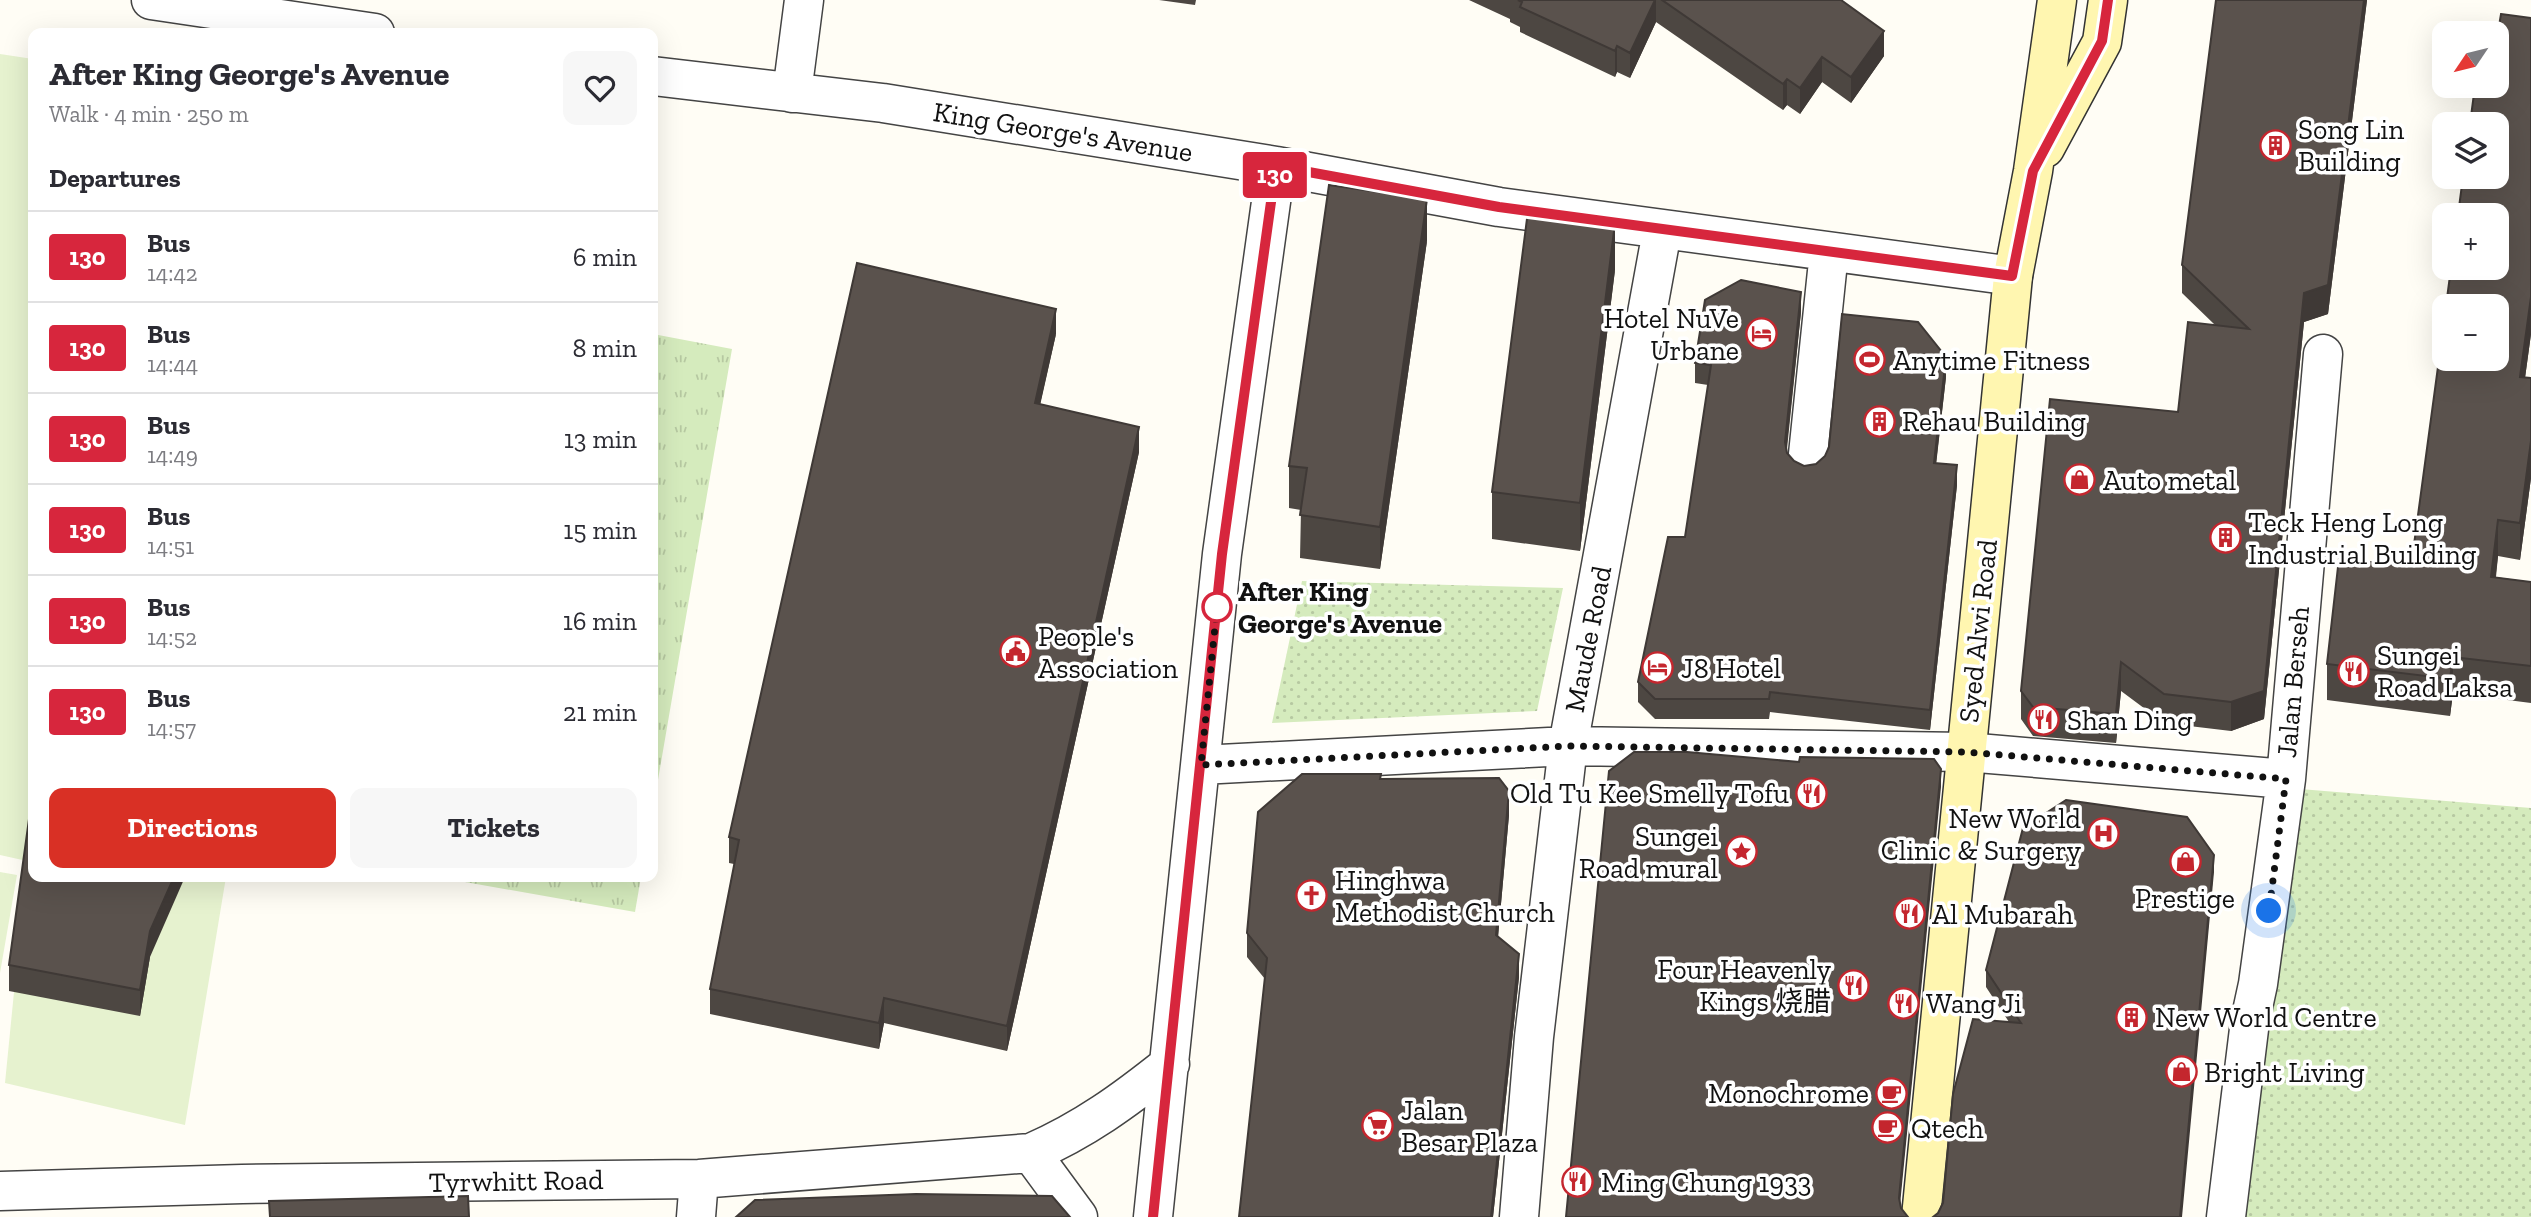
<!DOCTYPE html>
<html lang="en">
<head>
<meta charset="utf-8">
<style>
  body { margin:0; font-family:"Zilla Slab","Noto Sans SC",serif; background:#f7f7f7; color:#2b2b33; height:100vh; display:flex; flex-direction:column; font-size:26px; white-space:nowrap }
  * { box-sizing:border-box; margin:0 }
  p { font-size:23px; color:#7c7c81 }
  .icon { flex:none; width:38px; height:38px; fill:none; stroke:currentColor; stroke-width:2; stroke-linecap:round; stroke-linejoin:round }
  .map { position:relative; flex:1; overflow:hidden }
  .sheet { position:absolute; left:28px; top:28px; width:630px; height:854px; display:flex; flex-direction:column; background:#fff; border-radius:14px; box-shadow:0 7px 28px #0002 }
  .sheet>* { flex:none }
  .badge { padding:0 14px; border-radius:5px; font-size:24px; line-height:46px }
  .needle { width:46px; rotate:235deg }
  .controls { position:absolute; left:2432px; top:21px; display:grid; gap:14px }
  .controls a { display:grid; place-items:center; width:77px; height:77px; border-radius:14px; background:#fff; box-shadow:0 7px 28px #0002; font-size:35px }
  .you { position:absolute; width:35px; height:35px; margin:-18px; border:5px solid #fff; border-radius:50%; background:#1a73e8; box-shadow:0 0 0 10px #1a73e833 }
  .map>.badge { position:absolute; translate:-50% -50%; box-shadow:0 0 0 4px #fff }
  h2 { padding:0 21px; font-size:26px; line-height:63px }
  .round { display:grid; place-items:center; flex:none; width:74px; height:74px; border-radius:14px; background:#f7f7f7 }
  .overview { display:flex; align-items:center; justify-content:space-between; height:119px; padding:0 21px }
  h1 { font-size:33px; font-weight:800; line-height:52px }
  .primary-button { display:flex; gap:14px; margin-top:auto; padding:14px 21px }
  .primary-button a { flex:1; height:80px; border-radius:14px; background:#d93025; color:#fff; font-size:28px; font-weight:800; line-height:80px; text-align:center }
  .primary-button a+a { background:#f7f7f7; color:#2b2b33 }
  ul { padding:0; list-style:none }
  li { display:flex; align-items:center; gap:21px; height:91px; padding:0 21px; border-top:2px solid #e1e1e2 }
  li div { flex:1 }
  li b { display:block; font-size:26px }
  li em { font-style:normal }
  li .badge { min-width:77px; font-weight:700; text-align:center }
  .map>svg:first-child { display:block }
  .grass { fill:url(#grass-tufts) }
  .park { fill:url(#park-dots) }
  .pitch { fill:#e6f2cf }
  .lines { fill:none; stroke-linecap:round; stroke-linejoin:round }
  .street-casing { stroke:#444; stroke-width:41 }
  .secondary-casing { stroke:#333; stroke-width:41 }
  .street { stroke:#fff; stroke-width:38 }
  .secondary { stroke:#fff6b0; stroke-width:38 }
  .wall { fill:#4d4742 }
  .shaded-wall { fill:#3f3936 }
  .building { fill:#5a524d; stroke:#3f3936; stroke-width:2 }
  .line-casing { stroke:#fff; stroke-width:16 }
  .line { stroke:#d7263d; stroke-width:10 }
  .walk { stroke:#111; stroke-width:7; stroke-dasharray:0 12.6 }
  .stop-dot { fill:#fff; stroke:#d7263d; stroke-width:3.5 }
  .labels { text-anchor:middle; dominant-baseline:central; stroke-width:7; stroke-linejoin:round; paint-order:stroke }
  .poi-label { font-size:28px; fill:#111; stroke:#fff; text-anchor:start }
  .street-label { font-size:28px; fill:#111; stroke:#fff }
  .stop-label { font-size:28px; font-weight:bold; fill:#111; stroke:#fff; text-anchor:start }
</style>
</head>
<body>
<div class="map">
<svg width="2531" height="1217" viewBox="0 0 2531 1217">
  <defs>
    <pattern id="grass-tufts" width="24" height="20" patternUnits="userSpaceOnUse" patternTransform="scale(1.75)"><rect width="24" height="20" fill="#d5ebbd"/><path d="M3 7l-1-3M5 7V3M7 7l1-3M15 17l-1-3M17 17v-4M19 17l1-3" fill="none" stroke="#b6c8a1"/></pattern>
    <pattern id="park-dots" width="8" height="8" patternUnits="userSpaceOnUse" patternTransform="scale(1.75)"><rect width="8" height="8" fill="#d5ebbd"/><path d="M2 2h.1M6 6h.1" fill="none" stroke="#b6c8a1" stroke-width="1.8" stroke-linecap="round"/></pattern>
  </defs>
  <rect width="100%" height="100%" fill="#fffdf5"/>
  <path class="grass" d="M 653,334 L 732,349 L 653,809 Z
    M 437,877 L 641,877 L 635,912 Z"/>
  <path class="park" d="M 1302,581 L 1563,588 L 1537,711 L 1272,723 Z
    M 2288,788 L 2531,808 L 2531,1217 L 2237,1217 Z"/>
  <path class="pitch" d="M 0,54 L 33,59 L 33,877 L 226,877 L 185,1125 L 5,1083 L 27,861 L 0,855 Z
    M 0,872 L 17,875 L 0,973 Z"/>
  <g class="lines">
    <defs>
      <path id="street" d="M 151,0 L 375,33
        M 653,76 L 883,103 L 1276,166 L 1499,207 L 2013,276
        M 792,93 L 804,0
        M 1807,464 L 1829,252
        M 1201,765 L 1568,746 L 1966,752 L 2286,779
        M 1031,1153 L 1078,1217
        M 0,1191 L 242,1184 L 699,1179 L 1031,1153 C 1084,1130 1125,1100 1170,1064
        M 696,1217 L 699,1179
        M 1153,1217 L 1222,554 L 1276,166
        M 1519,1217 L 1534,1037 L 1568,746 L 1662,231
        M 2226,1217 L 2250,1021 L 2258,984 L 2286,779 L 2323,354"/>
      <path id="secondary" d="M 2045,148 L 2102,42 L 2108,0
        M 1921,1217 L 2013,276 L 2033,171 L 2057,0"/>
    </defs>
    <use href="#street" class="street-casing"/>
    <use href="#secondary" class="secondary-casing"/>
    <use href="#street" class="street"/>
    <use href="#secondary" class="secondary"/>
  </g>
  <path class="wall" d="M 1159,0 L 1196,0 L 1195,5 Z
    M 1469,0 L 1841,0 L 1884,56 L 1851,103 L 1822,82 L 1800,114 L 1787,105 L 1783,110 L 1656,22 L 1630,78 L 1617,72 L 1615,77 L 1520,32 L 1520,27 L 1510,22 L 1510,19 Z
    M 2216,0 L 2367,0 L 2328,314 L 2304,322 L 2264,719 L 2231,731 L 2164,723 L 2121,691 L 2116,743 L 2033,736 L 2021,719 L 2021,691 L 2178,412 L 2215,325 L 2182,293 L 2182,265 Z
    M 2531,18 L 2531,334 L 2525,378 L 2531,378 L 2531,478 L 2520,560 L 2498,556 L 2496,577 L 2531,582 L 2531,703 L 2453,693 L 2450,716 L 2327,700 L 2327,664 L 2411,567 Z
    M 1427,241 L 1380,569 L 1300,558 L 1301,510 L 1289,508 L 1289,466 Z
    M 1615,270 L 1580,551 L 1492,539 L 1492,492 Z
    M 1801,312 L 1787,449 L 1787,453 L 1794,461 L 1804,466 L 1816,464 L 1946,377 L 1936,463 L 1957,485 L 1930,730 L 1770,712 L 1769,719 L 1655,719 L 1638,702 L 1638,682 L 1685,537 L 1708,385 L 1695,383 L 1695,363 Z
    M 1056,334 L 1040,404 L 1139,452 L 1007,1051 L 884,1023 L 879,1049 L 710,1014 L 710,989 L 734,864 L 729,863 L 729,837 Z
    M 1381,779 L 1509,815 L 1498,937 L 1519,977 L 1493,1217 L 1239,1217 L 1265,979 L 1247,957 L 1247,933 Z
    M 2214,872 L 1938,1213 L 2009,1022 L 1986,987 L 1986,970 Z
    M 150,957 L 140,1016 L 9,991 L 9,965 Z"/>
  <path class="shaded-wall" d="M 1655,0 L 1656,0 L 1656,22 L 1630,78 L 1630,53 Z
    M 2364,0 L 2367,0 L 2328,314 L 2304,322 L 2264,719 L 2231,731 L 2231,702 L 2304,293 Z
    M 1884,31 L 1884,56 L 1851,103 L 1851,77 Z
    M 1617,46 L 1617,72 L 1615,77 L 1615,51 Z
    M 1822,57 L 1822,82 L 1800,114 L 1800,88 Z
    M 1787,79 L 1787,105 L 1783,110 L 1783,84 Z
    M 1427,199 L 1427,241 L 1380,569 L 1380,527 Z
    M 1615,223 L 1615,270 L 1580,551 L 1580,503 Z
    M 1801,292 L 1801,312 L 1785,462 L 1785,442 Z
    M 2531,297 L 2531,334 L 2520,414 L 2520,377 Z
    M 1056,309 L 1056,334 L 1035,428 L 1035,403 Z
    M 1946,357 L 1946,377 L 1934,483 L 1934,463 Z
    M 1139,427 L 1139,452 L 1007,1051 L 1007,1026 Z
    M 2531,441 L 2531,478 L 2520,560 L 2520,523 Z
    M 1957,465 L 1957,485 L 1930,730 L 1930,710 Z
    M 2498,520 L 2498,556 L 2491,614 L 2491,577 Z
    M 2453,657 L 2453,693 L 2450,716 L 2450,679 Z
    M 2121,662 L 2121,691 L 2116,743 L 2116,714 Z
    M 1941,769 L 1941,787 L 1899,1215 L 1899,1198 Z
    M 1509,791 L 1509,815 L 1496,959 L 1496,935 Z
    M 2214,855 L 2214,872 L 2182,1217 L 2180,1217 Z
    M 174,877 L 185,877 L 150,957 L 140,1016 L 140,990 L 150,931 Z
    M 1519,954 L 1519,977 L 1493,1217 L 1491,1217 Z
    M 884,998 L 884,1023 L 879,1049 L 879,1023 Z"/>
  <path class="building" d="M 1518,0 L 1655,0 L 1630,53 L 1617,46 L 1615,51 L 1520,7 L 1522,2 Z
    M 1662,0 L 1841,0 L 1884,31 L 1851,77 L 1822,57 L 1800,88 L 1787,79 L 1783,84 Z
    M 2216,0 L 2364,0 L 2328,285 L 2304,293 L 2264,691 L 2231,702 L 2164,694 L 2121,662 L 2116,714 L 2033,707 L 2021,691 L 2050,399 L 2178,412 L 2188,322 L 2249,329 L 2182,265 Z
    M 2501,14 L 2531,18 L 2531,297 L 2520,377 L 2531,378 L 2531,441 L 2520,523 L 2498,520 L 2491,577 L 2531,582 L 2531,666 L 2453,657 L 2450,679 L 2327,664 L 2339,558 L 2411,567 L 2445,315 L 2445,359 L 2497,359 L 2497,306 L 2446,306 L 2451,268 L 2497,268 L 2497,215 L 2458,215 L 2463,177 L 2497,177 L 2497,124 L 2470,124 L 2475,86 L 2497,86 L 2497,33 L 2482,33 L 2482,30 L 2498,32 Z
    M 1329,185 L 1427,199 L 1380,527 L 1300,515 L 1307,468 L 1289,466 Z
    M 1528,211 L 1615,223 L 1580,503 L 1492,492 Z
    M 857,263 L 1056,309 L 1035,403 L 1139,427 L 1007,1026 L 884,998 L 879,1023 L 710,989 L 739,840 L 729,837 Z
    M 1741,280 L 1801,292 L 1785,442 L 1787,453 L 1794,461 L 1804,466 L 1816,464 L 1825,456 L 1829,447 L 1842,314 L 1918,322 L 1946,357 L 1934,463 L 1957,465 L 1930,710 L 1770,692 L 1769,699 L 1655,699 L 1638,682 L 1668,537 L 1685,537 L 1711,365 L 1695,363 L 1705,300 Z
    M 1634,752 L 1687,752 L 1799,762 L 1800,757 L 1934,759 L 1941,769 L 1899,1198 L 1901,1208 L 1908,1217 L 1566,1217 L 1609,771 Z
    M 1302,774 L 1381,774 L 1380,779 L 1499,778 L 1509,791 L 1496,935 L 1519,954 L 1491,1217 L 1239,1217 L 1267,958 L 1247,933 L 1258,812 Z
    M 33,790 L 33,877 L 174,877 L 150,931 L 140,990 L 9,965 Z
    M 2066,800 L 2187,817 L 2214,855 L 2180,1217 L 1933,1217 L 1938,1213 L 1943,1203 L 1953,1094 L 1973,1019 L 2021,1023 L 1986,970 L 2023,828 Z
    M 916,1194 L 1052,1196 L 1070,1217 L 736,1217 L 755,1200 Z
    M 468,1196 L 469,1217 L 270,1217 L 269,1201 Z"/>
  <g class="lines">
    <defs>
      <path id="line" d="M 1153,1217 L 1222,554 L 1276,166 L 1499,207 L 2012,276 L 2033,171 L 2102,41 L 2108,0"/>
    </defs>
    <use href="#line" class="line-casing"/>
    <use href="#line" class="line"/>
    <path class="walk" d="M 1217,607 L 1201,765 L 1568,746 L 1966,752 L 2286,779 L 2269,911"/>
  </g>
  <defs>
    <symbol id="building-ring" viewBox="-11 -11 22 22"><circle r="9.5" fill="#fff" stroke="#c4262e" stroke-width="1.5"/><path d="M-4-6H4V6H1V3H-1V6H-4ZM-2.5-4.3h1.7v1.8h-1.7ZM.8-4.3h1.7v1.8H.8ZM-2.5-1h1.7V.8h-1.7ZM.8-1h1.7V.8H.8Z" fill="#c4262e"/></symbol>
    <symbol id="hotel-ring" viewBox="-11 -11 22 22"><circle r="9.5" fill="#fff" stroke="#c4262e" stroke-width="1.5"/><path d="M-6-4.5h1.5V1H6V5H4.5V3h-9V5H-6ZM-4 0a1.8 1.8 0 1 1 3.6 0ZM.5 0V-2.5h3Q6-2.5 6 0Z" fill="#c4262e"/></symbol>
    <symbol id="stadium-ring" viewBox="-11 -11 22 22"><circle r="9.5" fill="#fff" stroke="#c4262e" stroke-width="1.5"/><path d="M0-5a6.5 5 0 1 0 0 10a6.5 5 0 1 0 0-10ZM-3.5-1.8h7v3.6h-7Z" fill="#c4262e"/></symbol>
    <symbol id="shop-ring" viewBox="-11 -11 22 22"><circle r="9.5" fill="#fff" stroke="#c4262e" stroke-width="1.5"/><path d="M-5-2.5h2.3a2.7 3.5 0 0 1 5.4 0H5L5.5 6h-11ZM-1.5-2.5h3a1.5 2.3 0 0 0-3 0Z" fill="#c4262e"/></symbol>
    <symbol id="civic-ring" viewBox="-11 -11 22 22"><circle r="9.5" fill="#fff" stroke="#c4262e" stroke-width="1.5"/><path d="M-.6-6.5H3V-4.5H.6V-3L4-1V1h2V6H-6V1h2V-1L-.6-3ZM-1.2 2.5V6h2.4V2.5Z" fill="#c4262e"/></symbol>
    <symbol id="restaurant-ring" viewBox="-11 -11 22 22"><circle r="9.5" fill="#fff" stroke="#c4262e" stroke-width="1.5"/><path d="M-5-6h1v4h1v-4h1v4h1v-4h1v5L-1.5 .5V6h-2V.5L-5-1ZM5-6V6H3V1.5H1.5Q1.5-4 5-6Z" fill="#c4262e"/></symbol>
    <symbol id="hospital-ring" viewBox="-11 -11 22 22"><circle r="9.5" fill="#fff" stroke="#c4262e" stroke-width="1.5"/><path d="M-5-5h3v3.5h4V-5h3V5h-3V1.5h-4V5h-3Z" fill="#c4262e"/></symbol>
    <symbol id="sight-ring" viewBox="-11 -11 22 22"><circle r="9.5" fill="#fff" stroke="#c4262e" stroke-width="1.5"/><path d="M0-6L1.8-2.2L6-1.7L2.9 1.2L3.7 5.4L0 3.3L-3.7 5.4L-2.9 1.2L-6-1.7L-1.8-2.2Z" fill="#c4262e"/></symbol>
    <symbol id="church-ring" viewBox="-11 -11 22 22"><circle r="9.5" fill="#fff" stroke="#c4262e" stroke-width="1.5"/><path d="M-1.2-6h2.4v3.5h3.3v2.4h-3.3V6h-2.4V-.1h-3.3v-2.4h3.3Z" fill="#c4262e"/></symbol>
    <symbol id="cafe-ring" viewBox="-11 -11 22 22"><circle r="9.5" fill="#fff" stroke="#c4262e" stroke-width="1.5"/><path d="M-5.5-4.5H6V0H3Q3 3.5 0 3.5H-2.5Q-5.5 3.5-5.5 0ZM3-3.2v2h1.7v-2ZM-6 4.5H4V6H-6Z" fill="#c4262e"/></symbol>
    <symbol id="supermarket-ring" viewBox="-11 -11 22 22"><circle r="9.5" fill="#fff" stroke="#c4262e" stroke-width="1.5"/><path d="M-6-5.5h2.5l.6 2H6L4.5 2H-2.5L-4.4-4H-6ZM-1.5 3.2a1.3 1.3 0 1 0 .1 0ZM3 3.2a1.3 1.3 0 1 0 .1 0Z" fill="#c4262e"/></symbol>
  </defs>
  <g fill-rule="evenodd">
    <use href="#building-ring" x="2258" y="128" width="35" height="35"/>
    <use href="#hotel-ring" x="1744" y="316" width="35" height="35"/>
    <use href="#stadium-ring" x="1852" y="342" width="35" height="35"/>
    <use href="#building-ring" x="1862" y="404" width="35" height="35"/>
    <use href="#shop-ring" x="2062" y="462" width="35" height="35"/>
    <use href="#building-ring" x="2208" y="520" width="35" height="35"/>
    <use href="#civic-ring" x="998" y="634" width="35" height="35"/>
    <use href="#hotel-ring" x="1640" y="650" width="35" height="35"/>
    <use href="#restaurant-ring" x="2336" y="654" width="35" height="35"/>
    <use href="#restaurant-ring" x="2026" y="702" width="35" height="35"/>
    <use href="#restaurant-ring" x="1794" y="776" width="35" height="35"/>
    <use href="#hospital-ring" x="2086" y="816" width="35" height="35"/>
    <use href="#sight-ring" x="1724" y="834" width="35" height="35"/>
    <use href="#shop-ring" x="2168" y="844" width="35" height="35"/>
    <use href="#church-ring" x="1294" y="878" width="35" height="35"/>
    <use href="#restaurant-ring" x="1892" y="896" width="35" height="35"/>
    <use href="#restaurant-ring" x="1836" y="968" width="35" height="35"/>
    <use href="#restaurant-ring" x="1886" y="986" width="35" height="35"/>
    <use href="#building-ring" x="2114" y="1000" width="35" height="35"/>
    <use href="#shop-ring" x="2164" y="1054" width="35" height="35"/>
    <use href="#cafe-ring" x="1874" y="1076" width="35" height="35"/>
    <use href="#supermarket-ring" x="1360" y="1108" width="35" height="35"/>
    <use href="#cafe-ring" x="1870" y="1110" width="35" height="35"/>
    <use href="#restaurant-ring" x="1560" y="1164" width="35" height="35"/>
  </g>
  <circle class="stop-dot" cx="1217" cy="607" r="14"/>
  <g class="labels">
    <g class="poi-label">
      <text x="2298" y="129">Song Lin<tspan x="2298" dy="32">Building</tspan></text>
      <text x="1739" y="318" text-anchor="end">Hotel NuVe<tspan x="1739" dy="32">Urbane</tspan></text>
      <text x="1893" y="360">Anytime Fitness</text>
      <text x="1902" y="421">Rehau Building</text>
      <text x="2103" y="480">Auto metal</text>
      <text x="2248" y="522">Teck Heng Long<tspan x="2248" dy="32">Industrial Building</tspan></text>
      <text x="1038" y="636">People's<tspan x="1038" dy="32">Association</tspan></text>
      <text x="2377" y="655">Sungei<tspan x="2377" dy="32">Road Laksa</tspan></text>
      <text x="1681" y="668">J8 Hotel</text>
      <text x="2067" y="720">Shan Ding</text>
      <text x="1789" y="793" text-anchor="end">Old Tu Kee Smelly Tofu</text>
      <text x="2081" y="818" text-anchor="end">New World<tspan x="2081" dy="32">Clinic &amp; Surgery</tspan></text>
      <text x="1718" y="836" text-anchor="end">Sungei<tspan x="1718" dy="32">Road mural</tspan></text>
      <text x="1335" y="880">Hinghwa<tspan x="1335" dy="32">Methodist Church</tspan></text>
      <text x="2185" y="898" text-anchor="middle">Prestige</text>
      <text x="1932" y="914">Al Mubarah</text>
      <text x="1831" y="969" text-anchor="end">Four Heavenly<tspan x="1831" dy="32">Kings 烧腊</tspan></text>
      <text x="1926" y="1003">Wang Ji</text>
      <text x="2155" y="1017">New World Centre</text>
      <text x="2204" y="1072">Bright Living</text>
      <text x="1869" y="1093" text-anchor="end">Monochrome</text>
      <text x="1401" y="1110">Jalan<tspan x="1401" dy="32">Besar Plaza</tspan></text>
      <text x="1911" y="1128">Qtech</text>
      <text x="1601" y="1182">Ming Chung 1933</text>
    </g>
    <g class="street-label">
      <text transform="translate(1063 132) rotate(9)">King George's Avenue</text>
      <text transform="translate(1978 631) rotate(-84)">Syed Alwi Road</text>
      <text transform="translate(1588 639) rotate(-79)">Maude Road</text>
      <text transform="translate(2293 682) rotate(-85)">Jalan Berseh</text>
      <text transform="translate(516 1181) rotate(-1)">Tyrwhitt Road</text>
    </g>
    <g class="stop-label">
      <text x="1238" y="591">After King<tspan x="1238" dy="32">George's Avenue</tspan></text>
    </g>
  </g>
</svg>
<div class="controls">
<a><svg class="needle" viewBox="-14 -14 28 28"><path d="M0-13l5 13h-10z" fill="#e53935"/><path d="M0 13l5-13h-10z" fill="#7c7c81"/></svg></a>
<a><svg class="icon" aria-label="layers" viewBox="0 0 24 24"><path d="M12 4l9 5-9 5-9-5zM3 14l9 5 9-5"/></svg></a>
<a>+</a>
<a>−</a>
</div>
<div class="you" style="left:2269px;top:911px"></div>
<b class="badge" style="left:1275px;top:175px;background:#d7263d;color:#fff">130</b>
<section class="sheet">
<div class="overview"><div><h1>After King George's Avenue</h1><p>Walk · 4 min · 250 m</p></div><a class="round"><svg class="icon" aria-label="heart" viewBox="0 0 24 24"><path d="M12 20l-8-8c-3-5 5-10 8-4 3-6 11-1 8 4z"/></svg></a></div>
<h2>Departures</h2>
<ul>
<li><span class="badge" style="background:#d7263d;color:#fff">130</span><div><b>Bus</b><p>14:42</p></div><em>6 min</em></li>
<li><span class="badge" style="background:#d7263d;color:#fff">130</span><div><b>Bus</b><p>14:44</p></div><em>8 min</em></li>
<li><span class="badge" style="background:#d7263d;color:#fff">130</span><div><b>Bus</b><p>14:49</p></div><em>13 min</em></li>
<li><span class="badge" style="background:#d7263d;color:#fff">130</span><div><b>Bus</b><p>14:51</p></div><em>15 min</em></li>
<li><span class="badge" style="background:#d7263d;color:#fff">130</span><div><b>Bus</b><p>14:52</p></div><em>16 min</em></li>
<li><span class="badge" style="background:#d7263d;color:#fff">130</span><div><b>Bus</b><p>14:57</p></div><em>21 min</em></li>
</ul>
<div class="primary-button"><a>Directions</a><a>Tickets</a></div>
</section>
</div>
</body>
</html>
